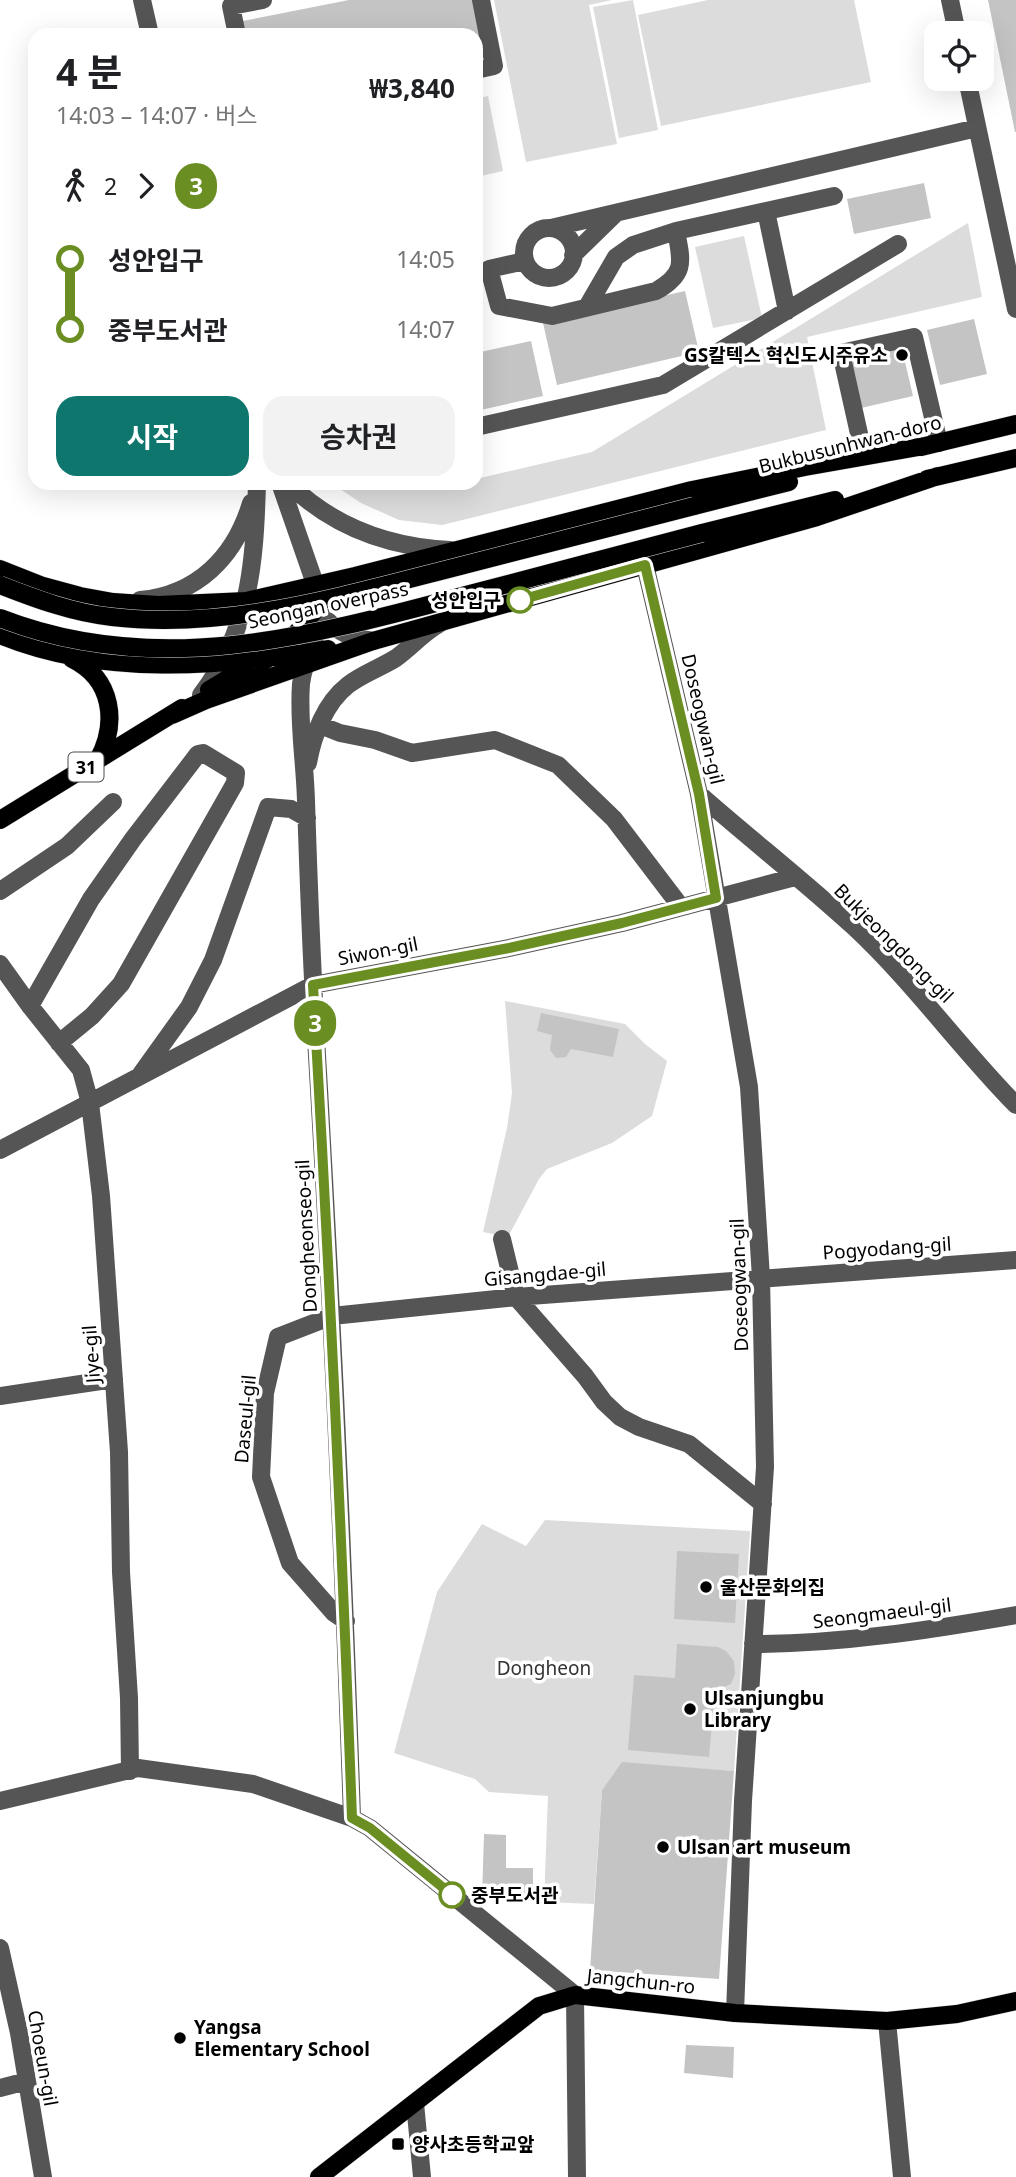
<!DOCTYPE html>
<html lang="ko">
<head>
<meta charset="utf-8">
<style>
  body { margin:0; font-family:"Noto Sans","Noto Sans KR",sans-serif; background:#f2f2f2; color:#202124; height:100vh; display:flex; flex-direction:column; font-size:26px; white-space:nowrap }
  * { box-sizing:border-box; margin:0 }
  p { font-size:23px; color:#757577 }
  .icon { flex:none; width:38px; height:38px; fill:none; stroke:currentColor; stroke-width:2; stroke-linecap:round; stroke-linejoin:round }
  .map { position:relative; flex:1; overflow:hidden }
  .panel { position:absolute; left:28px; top:28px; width:455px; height:462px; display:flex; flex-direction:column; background:#fff; border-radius:21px; box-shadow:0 7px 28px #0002 }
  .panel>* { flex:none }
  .badge { padding:0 14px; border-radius:23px; font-size:24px; line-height:46px }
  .buttons { position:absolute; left:924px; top:21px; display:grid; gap:14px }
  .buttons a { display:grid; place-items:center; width:70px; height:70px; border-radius:14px; background:#fff; box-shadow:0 7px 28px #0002; font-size:35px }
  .map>.badge { position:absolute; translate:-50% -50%; box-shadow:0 0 0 4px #fff }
  .legs { display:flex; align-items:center; gap:10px; height:77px; padding:0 28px; font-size:23px }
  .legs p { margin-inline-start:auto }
  .head { display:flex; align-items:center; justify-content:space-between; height:119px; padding:0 28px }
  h1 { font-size:38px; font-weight:700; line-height:52px }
  .action { display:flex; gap:14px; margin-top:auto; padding:14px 28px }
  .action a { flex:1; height:80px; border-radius:21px; background:#0f766e; color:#fff; font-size:28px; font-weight:700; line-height:80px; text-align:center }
  .action a+a { background:#f2f2f2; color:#202124 }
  ul { padding:0 28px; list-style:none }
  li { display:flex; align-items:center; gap:24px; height:70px; font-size:26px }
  li i { display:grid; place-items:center; width:10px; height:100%; margin:0 9px; background:currentColor }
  li i::after { content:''; width:18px; height:18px; margin:-9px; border:5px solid; border-radius:50%; background:#fff }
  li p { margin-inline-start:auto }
  li:first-child i { background:linear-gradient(#0000 50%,currentColor 0) }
  li:last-child i { background:linear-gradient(currentColor 50%,#0000 0) }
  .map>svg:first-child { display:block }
  .green { fill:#dcdcdc }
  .building { fill:#c4c4c4 }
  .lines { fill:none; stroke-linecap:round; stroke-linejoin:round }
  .major-casing { stroke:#dbdbdb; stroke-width:19 }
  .minor { stroke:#555; stroke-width:18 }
  .major { stroke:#000; stroke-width:18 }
  .major-bridge-casing { stroke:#dbdbdb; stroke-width:19; stroke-linecap:butt }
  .major-bridge { stroke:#000; stroke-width:18 }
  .line-1-casing { stroke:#fff; stroke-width:16 }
  .line-1 { stroke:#6b8e23; stroke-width:10 }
  .poi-dot { fill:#000; stroke:#fff; stroke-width:2.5 }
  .stop-1-dot { fill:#fff; stroke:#6b8e23; stroke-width:3.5 }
  .labels { text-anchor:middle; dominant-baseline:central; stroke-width:7; stroke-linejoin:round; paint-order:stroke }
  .shield { fill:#fff; stroke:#4c4c4c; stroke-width:2 }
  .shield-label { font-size:18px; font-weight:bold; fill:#000 }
  .poi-label { font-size:19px; font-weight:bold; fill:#000; stroke:#fff; text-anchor:start }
  .street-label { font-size:19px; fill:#000; stroke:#fff }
  .stop-label { font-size:19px; font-weight:bold; fill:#000; stroke:#fff; text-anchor:end }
  .park-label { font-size:19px; fill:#333; stroke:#fff }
</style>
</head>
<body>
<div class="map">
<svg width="1016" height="2177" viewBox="0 0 1016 2177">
  <rect width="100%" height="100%" fill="#fff"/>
  <path class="green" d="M 494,0 L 612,0 L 589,5 L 617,144 L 526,162 Z
    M 633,0 L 658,130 L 619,138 L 593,7 Z
    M 708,0 L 854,0 L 871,82 L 661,126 L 638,15 Z
    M 488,96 L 503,171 L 476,177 L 476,99 Z
    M 968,223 L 982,297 L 807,337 L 826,430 L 442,525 L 399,520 L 361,503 L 331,483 L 476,483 L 476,479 L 592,452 Z
    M 744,236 L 762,318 L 713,328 L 695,247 Z
    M 505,1001 L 625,1024 L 645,1044 L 667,1061 L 652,1116 L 612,1143 L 547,1169 L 539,1179 L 508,1237 L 483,1232 L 507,1128 L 512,1093 Z
    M 545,1520 L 750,1531 L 734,1771 L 622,1763 L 602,1790 L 594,1904 L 544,1902 L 548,1796 L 489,1792 L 475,1779 L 394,1753 L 437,1592 L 482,1524 L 526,1546 Z"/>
  <path class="building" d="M 349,0 L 474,0 L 486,55 L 476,57 L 476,35 L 241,35 L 238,22 Z
    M 988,0 L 1016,0 L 1016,132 L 1015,132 Z
    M 924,183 L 931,218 L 854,234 L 847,199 Z
    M 685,291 L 699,352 L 557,385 L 543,323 Z
    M 974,319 L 987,374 L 940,385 L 927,330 Z
    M 531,341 L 543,396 L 476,411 L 476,353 Z
    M 902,349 L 913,396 L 861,408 L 850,360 Z
    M 541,1013 L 619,1029 L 613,1057 L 571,1049 L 566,1057 L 556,1058 L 550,1050 L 552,1035 L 537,1031 Z
    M 677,1551 L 739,1554 L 735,1623 L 674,1619 Z
    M 677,1644 L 718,1647 L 726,1651 L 734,1661 L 735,1674 L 731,1684 L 715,1691 L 709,1757 L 628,1750 L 634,1675 L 675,1678 Z
    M 622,1762 L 734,1771 L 719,1979 L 590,1970 L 602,1790 Z
    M 484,1834 L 506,1835 L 506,1868 L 533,1868 L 533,1899 L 482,1898 Z
    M 686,2045 L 734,2047 L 733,2078 L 684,2073 Z"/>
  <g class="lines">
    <defs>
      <path id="major" d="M 921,447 L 1016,424
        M 927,479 L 1016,458
        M 694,506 L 789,482
        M 702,533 L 835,500
        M 0,569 L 43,586 L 80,596 L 113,602 L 158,605 L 246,601 L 355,576 L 692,490 L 805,467 L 930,445
        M 0,635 C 101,677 223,667 328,649
        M 72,659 C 113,679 118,723 98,760
        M 209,690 L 239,672 L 267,659 L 286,646 L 329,593
        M 172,715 L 206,700 L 373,641 L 817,517 L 938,476
        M 0,820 L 182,708
        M 319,2177 L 539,2006 L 575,1995 L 735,2013 L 887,2021 L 957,2014 L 1016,2001"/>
    </defs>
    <use href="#major" class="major-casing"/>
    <path class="minor" d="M 142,0 L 150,35
      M 950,0 L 957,33
      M 237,35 L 231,6 L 263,0
      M 476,70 L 494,66 L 481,0
      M 967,79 L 1016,309
      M 766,211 L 787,311
      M 551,228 L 977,128
      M524 253a25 25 0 1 1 50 0a25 25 0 1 1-50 0Z
      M 676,231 L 834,196
      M 573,255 L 616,213
      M 525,261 L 489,269 L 499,306 L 552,316 L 656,291 C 686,274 682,262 676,231 L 633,245 L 616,257 L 587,307
      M 476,427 L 663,385 L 898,244
      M 864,456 L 841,353 L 914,337 L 939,443
      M 280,483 L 321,601 C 320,614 320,626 315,637 C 309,653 303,667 301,684 C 298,723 305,762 306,801 C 309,897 313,993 319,1089 C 333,1332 344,1575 352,1818
      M 288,483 C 332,526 388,547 450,550
      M 645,565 L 699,794 L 749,1087 L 761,1278 L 765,1467 L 743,1801 L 735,2013
      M 140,600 C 197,595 235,557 251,503
      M 328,621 C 341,635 354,638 373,641
      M 201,695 C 250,630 255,561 257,483
      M 320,725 L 340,733 L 375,740 L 412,753 L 495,740 L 558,765 L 614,819 L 681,907
      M 308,763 C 313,735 325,703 348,685 C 362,674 380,668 396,658 C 411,647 423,633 439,624
      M 699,794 C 750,839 804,881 854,927 C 913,982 960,1048 1016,1105
      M 0,891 L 67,846 L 113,802
      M 0,964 L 30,1006 L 81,1070 L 90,1103 L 101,1196 L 119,1452 L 121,1572 L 129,1698 L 130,1771
      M 30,1006 L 91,899 L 133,839 L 198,754 L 203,753 L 236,773 L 235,783 L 121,984 L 92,1016 L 59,1043
      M 141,1074 L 189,1007 L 213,960 L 268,807 L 291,809 L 307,818
      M 0,1150 L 313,985 L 509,948 L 622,923 L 795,877
      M 502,1239 L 516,1297 L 585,1376 L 604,1402 L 620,1417 L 639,1427 L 689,1444 L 763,1504
      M 0,1396 L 114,1379
      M 346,1621 L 334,1613 L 290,1563 L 261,1477 L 265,1393 L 278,1337 L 332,1316 L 516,1297 L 1016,1260
      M 753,1644 C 841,1644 929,1630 1016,1615
      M 0,1801 L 138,1768 L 253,1784 L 352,1818 L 370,1828 L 575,1995 L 577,2177
      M 0,1948 L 19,2033 L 43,2177
      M 887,2021 L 902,2177
      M 0,2088 L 27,2081
      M 415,2103 L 422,2177"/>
    <use href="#major" class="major"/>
    <defs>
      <path id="major-bridge" d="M 0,585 C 36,599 73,613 112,617 C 222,630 331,599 437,572 C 523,550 608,528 694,506
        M 0,618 C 156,679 312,636 466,595 C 545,574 623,554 702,533"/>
    </defs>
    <use href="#major-bridge" class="major-bridge-casing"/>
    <use href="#major-bridge" class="major-bridge"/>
  </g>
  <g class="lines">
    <defs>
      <path id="line-1" d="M 452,1895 L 370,1828 L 352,1818 C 342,1540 329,1262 313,985 L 509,948 L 622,923 L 716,898 L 699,794 L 645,565 L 520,600"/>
    </defs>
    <use href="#line-1" class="line-1-casing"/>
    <use href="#line-1" class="line-1"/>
  </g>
  <g class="poi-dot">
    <circle cx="902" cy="355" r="7"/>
    <circle cx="706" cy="1587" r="7"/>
    <circle cx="690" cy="1709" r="7"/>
    <circle cx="663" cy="1847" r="7"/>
    <circle cx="180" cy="2038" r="7"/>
    <rect x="391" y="2137" width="14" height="14" rx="3.5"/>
  </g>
  <g class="stop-1-dot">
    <circle cx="520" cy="600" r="12"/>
    <circle cx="452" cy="1895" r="12"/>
  </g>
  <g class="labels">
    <rect class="shield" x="68.5" y="752.5" width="35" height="29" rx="5"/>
    <g class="shield-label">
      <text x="86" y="767">31</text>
    </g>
    <g class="poi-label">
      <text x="888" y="355" text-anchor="end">GS칼텍스 혁신도시주유소</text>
      <text x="720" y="1587">울산문화의집</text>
      <text x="704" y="1698">Ulsanjungbu<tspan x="704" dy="22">Library</tspan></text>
      <text x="677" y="1847">Ulsan art museum</text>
      <text x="194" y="2027">Yangsa<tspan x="194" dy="22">Elementary School</tspan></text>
      <text x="412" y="2144">양사초등학교앞</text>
    </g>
    <g class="street-label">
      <text transform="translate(850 444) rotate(-14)">Bukbusunhwan-doro</text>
      <text transform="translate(328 605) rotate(-12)">Seongan overpass</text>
      <text transform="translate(703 719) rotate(77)">Doseogwan-gil</text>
      <text transform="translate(894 943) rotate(45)">Bukjeongdong-gil</text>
      <text transform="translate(378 951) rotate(-11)">Siwon-gil</text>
      <text transform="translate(306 1236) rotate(-93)">Dongheonseo-gil</text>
      <text transform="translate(887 1248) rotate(-4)">Pogyodang-gil</text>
      <text transform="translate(545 1274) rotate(-5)">Gisangdae-gil</text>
      <text transform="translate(739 1285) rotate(-92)">Doseogwan-gil</text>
      <text transform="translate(91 1354) rotate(-94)">Jiye-gil</text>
      <text transform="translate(245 1419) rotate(-85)">Daseul-gil</text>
      <text transform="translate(882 1613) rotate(-7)">Seongmaeul-gil</text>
      <text transform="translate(641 1981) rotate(6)">Jangchun-ro</text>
      <text transform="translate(43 2058) rotate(80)">Choeun-gil</text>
    </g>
    <g class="stop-label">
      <text x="501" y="600">성안입구</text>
      <text x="471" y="1895" text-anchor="start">중부도서관</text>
    </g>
    <g class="park-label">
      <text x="544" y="1668">Dongheon</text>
    </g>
  </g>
</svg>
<div class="buttons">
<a><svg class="icon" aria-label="locate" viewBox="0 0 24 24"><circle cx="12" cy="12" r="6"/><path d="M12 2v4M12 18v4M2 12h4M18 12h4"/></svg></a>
</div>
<b class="badge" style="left:315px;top:1023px;background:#6b8e23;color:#fff">3</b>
<section class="panel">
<div class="head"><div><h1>4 분</h1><p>14:03 – 14:07 · 버스</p></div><b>₩3,840</b></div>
<div class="legs"><svg class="icon" aria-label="walk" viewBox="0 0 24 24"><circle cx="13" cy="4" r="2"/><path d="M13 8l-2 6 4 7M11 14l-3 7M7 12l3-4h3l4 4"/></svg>2<svg class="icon" aria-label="forward" viewBox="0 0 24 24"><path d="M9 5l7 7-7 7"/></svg><b class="badge" style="background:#6b8e23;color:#fff">3</b></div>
<ul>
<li><i style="color:#6b8e23"></i><b>성안입구</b><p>14:05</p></li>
<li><i style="color:#6b8e23"></i><b>중부도서관</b><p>14:07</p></li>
</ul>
<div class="action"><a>시작</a><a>승차권</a></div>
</section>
</div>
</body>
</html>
